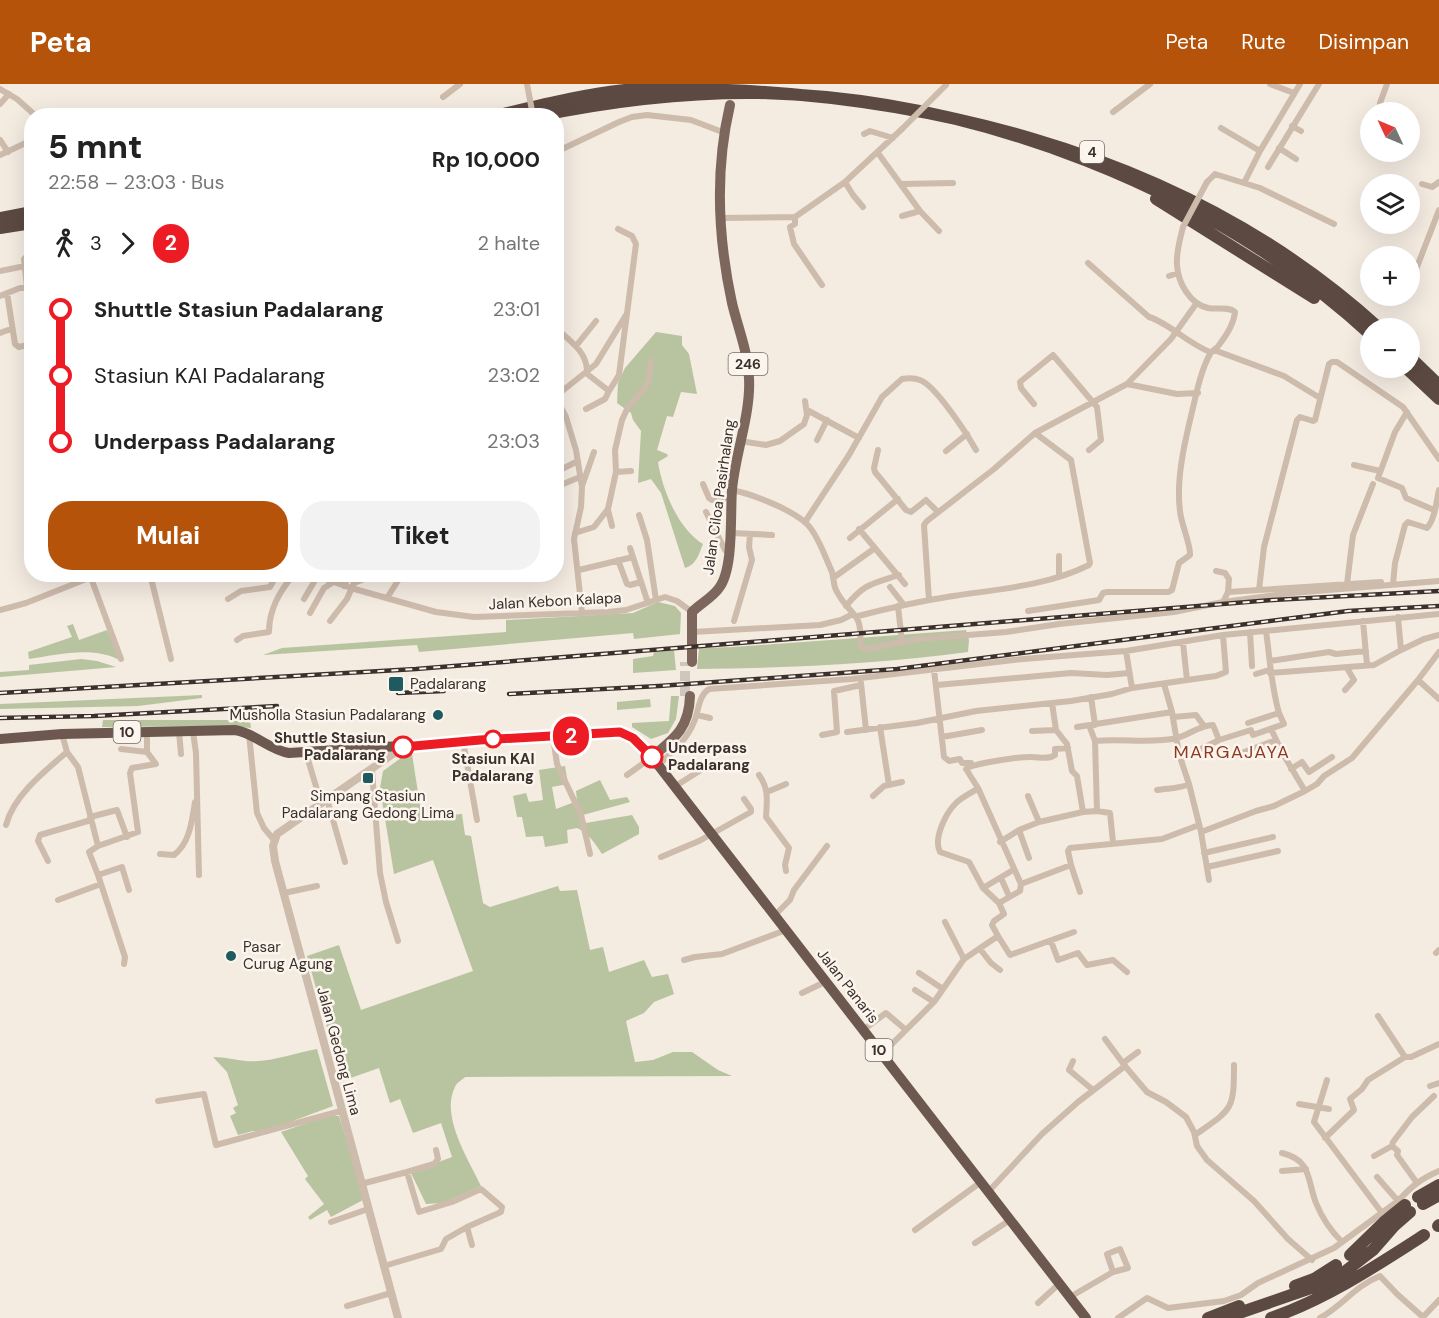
<!DOCTYPE html>
<html lang="id">
<head>
<meta charset="utf-8">
<style>
  body { margin:0; font-family:"DM Sans",sans-serif; background:#f2f2f2; color:#222; height:100vh; display:flex; flex-direction:column; font-size:22px; white-space:nowrap }
  * { box-sizing:border-box; margin:0 }
  p { font-size:20px; color:#767676 }
  .icon { flex:none; width:33px; height:33px; fill:none; stroke:currentColor; stroke-width:2; stroke-linecap:round; stroke-linejoin:round }
  .map { position:relative; flex:1; overflow:hidden }
  .side { position:absolute; left:24px; top:24px; width:540px; height:474px; display:flex; flex-direction:column; background:#fff; border-radius:24px; box-shadow:0 6px 24px #0002 }
  .side>* { flex:none }
  .badge { padding:0 12px; border-radius:20px; font-size:21px; line-height:39px }
  .needle { width:39px; rotate:314deg }
  .buttons { position:absolute; left:1360px; top:18px; display:grid; gap:12px }
  .buttons a { display:grid; place-items:center; width:60px; height:60px; border-radius:50%; background:#fff; box-shadow:0 6px 24px #0002; font-size:30px }
  .map>.badge { position:absolute; translate:-50% -50%; box-shadow:0 0 0 3px #fff }
  .legs { display:flex; align-items:center; gap:9px; height:66px; padding:0 24px; font-size:20px }
  .legs p { margin-inline-start:auto }
  .summary { display:flex; align-items:center; justify-content:space-between; height:102px; padding:0 24px }
  h1 { font-size:33px; font-weight:800; line-height:45px }
  .cta { display:flex; gap:12px; margin-top:auto; padding:12px 24px }
  .cta a { flex:1; height:69px; border-radius:24px; background:#b45309; color:#fff; font-size:24px; font-weight:800; line-height:69px; text-align:center }
  .cta a+a { background:#f2f2f2; color:#222 }
  ul { padding:0 24px; list-style:none }
  li { display:flex; align-items:center; gap:21px; height:66px; font-size:22px }
  li i { display:grid; place-items:center; width:9px; height:100%; margin:0 8px; background:currentColor }
  li i::after { content:''; width:15px; height:15px; margin:-8px; border:4px solid; border-radius:50%; background:#fff }
  li p { margin-inline-start:auto }
  li:first-child i { background:linear-gradient(#0000 50%,currentColor 0) }
  li:last-child i { background:linear-gradient(currentColor 50%,#0000 0) }
  header { display:flex; align-items:center; gap:36px; box-sizing:border-box; height:84px; padding:0 30px; background:#b45309; color:#fff }
  header strong { font-size:28px }
  nav { display:flex; gap:33px; margin-inline-start:auto; font-size:21px }
  .map>svg:first-child { display:block }
  .green { fill:#b8c4a0 }
  .lines { fill:none; stroke-linecap:round; stroke-linejoin:round }
  .primary-tunnel { stroke:#cfc6bd; stroke-width:10; stroke-dasharray:10 5; stroke-linecap:butt }
  .minor { stroke:#cdbbac; stroke-width:6 }
  .tertiary { stroke:#cdbbac; stroke-width:8 }
  .primary { stroke:#7d675c; stroke-width:10 }
  .trunk { stroke:#6c584f; stroke-width:10 }
  .motorway { stroke:#5c4a42; stroke-width:12 }
  .rail-casing { stroke:#3b302b; stroke-width:4.5 }
  .rail { stroke:#fbf5ee; stroke-width:2; stroke-dasharray:7; stroke-linecap:butt }
  .minor-bridge { stroke:#cdbbac; stroke-width:6 }
  .line-1-casing { stroke:#fff; stroke-width:14 }
  .line-1 { stroke:#ed1c24; stroke-width:9 }
  .poi-dot { fill:#1f5a5e; stroke:#fbf5ee; stroke-width:2 }
  .stop-1-dot { fill:#fff; stroke:#ed1c24; stroke-width:3 }
  .labels { text-anchor:middle; dominant-baseline:central; stroke-width:5; stroke-linejoin:round; paint-order:stroke }
  .shield { fill:#fbf5ee; stroke:#756b66; stroke-width:1.5 }
  .shield-label { font-size:14px; font-weight:bold; fill:#3b302b }
  .street-label { font-size:15px; fill:#3b302b; stroke:#fbf5ee }
  .poi-label { font-size:15px; fill:#3b302b; stroke:#fbf5ee; text-anchor:start }
  .stop-label { font-size:15px; font-weight:bold; fill:#3b302b; stroke:#fbf5ee; text-anchor:end }
  .quarter-label { font-size:18px; letter-spacing:1.5px; fill:#8c3b22; stroke:#fbf5ee }
</style>
</head>
<body>
<header>
<strong>Peta</strong>
<nav><a>Peta</a><a>Rute</a><a>Disimpan</a></nav>
</header>
<div class="map">
<svg width="1439" height="1234" viewBox="0 0 1439 1234">
  <rect width="100%" height="100%" fill="#f4ebe1"/>
  <path class="green" d="M 656,248 L 682,252 L 682,261 L 689,270 L 697,310 L 681,308 L 673,333 L 667,332 L 657,366 L 667,370 L 668,372 L 658,378 C 662,405 678,445 703,460 C 699,470 696,481 685,484 L 661,409 L 651,395 L 638,399 L 641,347 L 633,336 L 631,329 L 617,319 L 618,299 L 625,284 Z
    M 658,518 L 675,522 L 681,529 L 680,550 L 634,555 L 633,549 L 419,568 L 417,561 L 263,571 L 282,564 L 506,548 L 506,536 L 633,529 Z
    M 73,540 L 79,556 L 107,546 L 121,577 C 94,561 57,571 29,575 L 28,568 L 72,553 L 67,542 Z
    M 966,546 L 969,556 L 968,568 C 878,580 788,584 697,585 L 699,564 L 733,563 Z
    M 674,566 L 676,586 L 633,589 L 633,575 L 653,572 L 654,568 Z
    M 81,575 L 97,577 L 116,583 L 0,593 L 0,588 L 29,586 L 29,581 Z
    M 202,611 L 202,614 L 138,622 L 0,625 L 0,620 Z
    M 671,612 L 679,612 L 676,635 L 668,649 L 651,655 L 632,643 L 632,639 L 669,637 Z
    M 650,615 L 651,623 L 617,626 L 617,618 Z
    M 103,636 L 250,636 L 251,644 L 231,642 L 102,643 Z
    M 412,670 L 422,734 L 462,730 L 465,751 L 471,752 L 483,819 L 490,823 L 558,802 L 560,807 L 577,806 L 590,866 L 603,863 L 609,888 L 644,876 L 652,893 L 668,890 L 674,910 L 654,918 L 644,929 L 626,937 L 635,978 L 653,976 L 673,968 L 692,968 L 718,986 L 732,992 L 465,993 C 462,996 456,999 455,1003 C 440,1032 469,1076 481,1102 L 443,1119 L 426,1120 L 410,1087 L 420,1085 L 452,1073 L 441,1039 L 413,1049 L 400,1015 L 390,1019 L 379,984 L 342,997 L 307,872 L 339,861 L 361,926 L 473,887 L 433,776 L 394,790 L 380,704 L 383,687 L 405,671 Z
    M 565,682 L 568,700 L 552,703 L 556,725 L 577,717 L 576,707 L 600,696 L 610,716 L 627,713 L 630,718 L 583,731 L 586,739 L 632,731 L 639,743 L 639,750 L 602,770 C 595,759 588,749 577,744 L 567,746 L 568,759 L 545,763 L 543,752 L 526,753 L 522,733 L 517,733 L 513,712 L 526,709 L 529,718 L 543,716 L 539,686 Z
    M 317,965 L 333,1022 L 266,1047 L 253,1047 L 238,1051 L 230,1032 L 236,1029 L 233,1024 L 238,1021 L 227,988 L 213,973 C 225,973 235,976 246,977 C 269,979 295,969 317,965 Z
    M 327,1032 L 339,1032 L 365,1115 L 331,1133 L 327,1126 L 310,1136 L 308,1133 L 324,1120 L 305,1095 L 308,1092 L 281,1048 Z"/>
  <g class="lines">
    <path class="primary-tunnel" d="M 685,612 L 685,578"/>
    <path class="minor" d="M 1270,0 L 1294,9
      M 0,5 L 17,15 L 36,32
      M 443,13 L 460,0
      M 1380,19 L 1387,0
      M 0,20 L 9,10
      M 1113,28 L 1150,0
      M 1292,42 L 1301,47
      M 1221,44 L 1260,67
      M 864,50 L 870,47 L 893,54
      M 0,56 L 8,68
      M 1279,64 L 1296,75
      M 556,68 L 619,38 L 632,33 L 647,31 L 691,36 L 725,49
      M 878,69 L 920,127 L 939,147
      M 0,71 L 32,56
      M 1268,83 L 1319,0
      M 845,98 L 853,111 L 863,123
      M 1207,98 L 1215,90 L 1260,104 L 1334,140
      M 1244,99 L 1260,67 L 1300,0
      M 902,100 L 953,99
      M 1422,100 L 1432,103 L 1439,98
      M 902,132 L 920,127
      M 795,133 L 795,140 L 790,143 L 794,160 L 822,201
      M 719,134 L 795,133 L 845,98 L 902,45
      M 1088,179 L 1149,233 C 1167,238 1189,260 1210,268
      M 0,187 L 25,182
      M 1169,192 L 1178,189
      M 1410,201 L 1439,126
      M 27,204 L 24,175 L 26,173 L 32,173
      M 7,209 L 15,260 L 19,263 L 32,260
      M 0,212 L 20,204 L 32,204
      M 556,244 C 570,257 586,267 587,286
      M 0,249 L 11,245
      M 576,262 L 596,237
      M 1214,266 L 1284,292 L 1320,314
      M 586,289 L 609,307 L 619,291 L 636,160 L 632,152 L 618,145
      M 1127,300 L 1177,310 L 1198,309
      M 556,312 L 596,280 L 626,231
      M 556,314 L 566,333 L 576,366 L 582,403 L 581,423 L 574,455 L 582,529
      M 1034,320 L 1021,304 L 1020,298 L 1053,271 L 1097,323 L 1101,356 L 1089,366
      M 586,325 L 605,315 L 609,307
      M 807,326 L 859,354
      M 1407,328 L 1395,348 L 1378,394 L 1402,404 L 1406,414 L 1434,426
      M 817,356 L 827,336
      M 740,357 L 766,361 L 780,357 L 804,340 L 807,331 L 805,317
      M 878,366 L 874,384 L 875,388 L 906,426 L 911,428 L 926,416 L 938,428
      M 946,367 L 967,350
      M 1354,381 L 1380,387
      M 556,388 L 578,377
      M 616,388 L 631,387
      M 703,400 L 709,414 L 712,416 L 731,414
      M 582,402 L 594,368
      M 556,403 L 580,393
      M 732,406 C 752,410 791,425 807,440 C 814,447 819,458 823,467 C 826,474 829,481 832,488 C 834,494 833,500 836,506 C 850,534 863,525 860,562 L 867,565 L 917,555 L 1006,548 L 1059,540 L 1174,528 L 1223,518 L 1292,509 L 1439,497
      M 556,420 L 559,430 L 556,433
      M 608,426 L 612,442
      M 706,428 L 725,466 L 729,468
      M 639,431 L 647,456 L 656,516
      M 805,438 L 849,371 L 882,313 L 902,295 C 907,294 915,294 920,296 C 936,302 967,350 976,366
      M 859,445 L 905,500
      M 575,449 L 594,443 L 608,425 L 616,388 L 615,366 L 622,336 L 628,323 L 645,304 L 649,295 L 651,277
      M 731,449 L 772,451
      M 850,454 L 898,415
      M 630,464 L 648,519
      M 1059,472 L 1059,492
      M 618,476 L 627,500 L 630,501 L 641,498
      M 579,486 L 633,473
      M 1216,487 L 1225,489 L 1229,495 L 1228,508 L 1223,518
      M 150,490 L 171,575
      M 311,490 L 351,504 L 436,528 L 474,533 L 608,528 L 626,526 L 665,513 L 677,517 L 692,528
      M 536,490 L 536,495
      M 91,494 L 121,575
      M 833,494 L 875,464
      M 1347,500 L 1353,451 L 1373,400
      M 1393,500 L 1395,479 L 1405,441 L 1408,438 L 1427,444 C 1435,435 1436,419 1439,406
      M 344,502 L 350,490
      M 890,503 L 904,521
      M 1259,506 L 1381,498
      M 1228,508 L 1259,506 L 1264,463 L 1297,336 L 1300,333 L 1313,337 L 1315,336 L 1329,280 L 1332,278 L 1337,278 L 1403,323 L 1439,375
      M 387,514 L 399,495 L 391,490
      M 228,515 L 241,507 L 270,503 L 277,490
      M 304,515 L 317,493
      M 929,516 L 924,441 L 927,437 L 994,385 L 1035,349 L 1127,300 L 1171,255 L 1196,220
      M 846,522 C 865,499 872,500 899,491
      M 898,522 L 902,558
      M 0,526 L 26,519 L 99,490
      M 1028,527 L 1099,516 L 1103,509 L 1107,508 L 1168,508 L 1172,506 L 1179,479 L 1190,471 C 1191,461 1181,440 1180,427 C 1176,397 1184,361 1191,332 C 1196,312 1200,288 1210,270 C 1212,266 1217,265 1219,261 C 1226,252 1234,239 1235,228 C 1228,222 1217,226 1208,224 C 1190,220 1178,199 1177,181 C 1176,168 1180,155 1183,143
      M 310,529 L 324,504 L 332,499
      M 858,532 C 889,524 921,517 953,512 C 999,505 1047,502 1089,481 L 1090,479 L 1071,376 L 1035,349
      M 1398,533 L 1401,566
      M 330,537 L 347,515 L 354,499 L 362,496 L 365,490
      M 734,537 L 752,476 L 749,463 L 750,450
      M 1363,537 L 1367,581
      M 692,548 L 820,541 L 841,536 L 853,530
      M 1250,548 L 1252,582
      M 237,556 L 243,552 L 269,548 C 269,525 280,507 294,490
      M 1126,567 L 1132,604
      M 1270,577 L 1329,568 L 1336,570 L 1366,567
      M 934,586 L 944,673 L 949,677 L 960,675 L 962,679 L 971,679
      M 1270,589 L 1374,581 L 1401,566 L 1424,555 L 1439,551
      M 1256,590 L 1269,586
      M 1187,596 L 1216,592 L 1226,588 L 1223,551
      M 1418,596 L 1439,615
      M 861,599 L 866,646
      M 1164,600 L 1172,628 L 1179,670 L 1189,700 L 1201,748 L 1209,796
      M 937,601 L 1071,589 L 1107,591 L 1129,589
      M 1345,606 L 1354,596 L 1347,584
      M 1091,613 L 1095,641
      M 1052,619 L 1056,646 L 1067,660 L 1072,687 L 1077,692 L 1083,728
      M 697,631 L 710,634
      M 1173,633 L 1196,631 L 1204,642
      M 1248,639 L 1279,629 C 1271,601 1270,575 1266,547
      M 1089,641 L 1095,657
      M 880,643 L 889,701
      M 1077,643 L 1172,628
      M 1271,645 L 1283,670 L 1305,707
      M 1032,647 L 1056,646
      M 179,648 L 181,670
      M 193,648 L 196,669 L 199,791
      M 847,648 L 917,639 L 976,627 L 1071,617 L 1112,610 L 1132,604 L 1187,596 L 1183,559
      M 62,650 L 67,668 L 78,683 L 98,762
      M 249,650 L 257,729 L 264,744 L 274,756
      M 822,651 L 837,648 L 834,607 L 861,601
      M 553,653 L 557,680 L 581,731 L 590,770
      M 942,653 L 982,646
      M 1219,656 L 1251,646 L 1253,651 L 1284,640 L 1279,629
      M 463,657 L 477,736
      M 121,665 L 147,668
      M 306,669 L 321,719
      M 1239,670 L 1276,656
      M 658,681 C 672,669 687,656 694,638 C 699,627 698,612 709,605 L 852,595 L 1023,575 L 1126,567 L 1223,551 L 1439,530
      M 1291,685 L 1302,678 L 1309,688 L 1332,673
      M 372,687 L 380,789 L 386,818 L 398,857
      M 627,691 L 652,673
      M 759,691 C 769,705 767,716 766,733 L 789,764 L 785,781 L 786,787
      M 674,703 L 712,679
      M 1157,706 C 1167,704 1180,705 1189,700
      M 767,708 L 786,700
      M 873,712 L 884,702 L 902,698
      M 1028,712 L 1039,738 L 1083,728 L 1097,727 L 1095,657 C 1122,654 1150,660 1177,654 C 1189,651 1200,641 1213,641 L 1219,656 L 1181,675
      M 327,715 L 345,778
      M 1097,727 L 1110,729 L 1113,758
      M 90,733 L 117,726 L 127,753
      M 6,741 C 14,711 45,687 67,668
      M 1019,746 L 1029,774
      M 1201,748 L 1256,727 L 1274,722 L 1305,707 L 1317,700 L 1324,692 L 1352,674 L 1418,596 L 1439,568
      M 1000,758 L 1019,746 L 1039,738
      M 1204,769 L 1273,753
      M 160,770 L 174,771 C 190,759 192,736 195,718
      M 661,773 L 699,757 L 751,728 L 751,725 L 744,715
      M 48,777 L 38,757 L 40,751 L 91,736
      M 1207,783 L 1278,767
      M 98,791 L 122,783 L 129,806
      M 1001,794 L 1009,812
      M 1021,800 L 978,704 L 966,685 C 973,679 1020,673 1031,673 C 1040,673 1048,676 1055,671 L 1055,665 L 1068,664
      M 983,804 L 1013,786
      M 1080,808 L 1071,781 L 1068,767 L 1070,764 L 1162,755 L 1199,741
      M 284,809 L 317,802
      M 58,816 L 101,800
      M 999,819 L 1020,807 L 1021,800 L 1071,781
      M 775,831 L 790,816 L 794,806 L 827,762
      M 945,838 L 964,875
      M 998,852 L 1010,871 L 1074,848
      M 1051,857 L 1058,876 L 1078,869 L 1087,881 L 1113,876 L 1127,888
      M 980,865 L 991,879 L 1000,886
      M 1436,869 L 1439,866
      M 684,876 L 695,873 L 722,870 L 786,846
      M 124,880 L 125,873 L 98,791 L 89,768 L 98,762 L 138,748 L 130,689 L 132,684 L 156,680 L 147,668 L 147,647
      M 919,889 L 943,905
      M 915,906 L 934,918
      M 802,909 L 825,898
      M 1378,932 L 1405,973
      M 863,946 L 886,929 L 906,946
      M 1105,955 L 1125,982 L 1147,1008 L 1166,1018 L 1186,1033 L 1194,1048 L 1197,1062 L 1207,1076 L 1254,1117 L 1288,1155 L 1312,1176
      M 882,970 L 934,918 L 964,875 L 998,852 L 992,841 L 994,837 L 1004,830 L 999,819 L 983,804 L 969,778 L 940,768 C 933,754 946,729 956,719 C 962,713 971,709 977,705
      M 1073,977 L 1069,986 L 1093,1006
      M 1123,979 L 1138,968
      M 1327,996 L 1314,1038 L 1382,1129
      M 1430,1002 L 1439,999
      M 158,1017 L 204,1010 L 216,1061 L 341,1027
      M 1299,1020 L 1329,1025
      M 1195,1051 C 1232,1025 1234,1027 1234,981
      M 1325,1054 L 1354,1026 L 1350,1015 L 1362,1005 L 1368,996 L 1405,973 L 1411,973 L 1439,960
      M 436,1066 L 438,1075 L 434,1080 L 407,1088 L 419,1128 L 452,1118 L 481,1105 L 502,1123 L 501,1128 L 467,1143 L 472,1161
      M 1282,1069 C 1312,1076 1307,1096 1316,1119 C 1322,1134 1331,1147 1342,1158
      M 1374,1072 L 1392,1062
      M 1282,1087 L 1306,1085
      M 1377,1093 L 1398,1117
      M 1417,1099 L 1397,1071 L 1398,1067 L 1392,1062 L 1393,1058 L 1412,1033 L 1434,1012
      M 361,1100 L 407,1088
      M 989,1107 L 1042,1050 L 1078,1018 L 1125,982
      M 331,1138 L 368,1125
      M 915,1146 L 981,1098
      M 975,1159 L 1010,1136
      M 384,1182 L 441,1165 L 446,1155 L 467,1143
      M 1070,1213 L 1113,1188 L 1128,1184 L 1120,1165 L 1107,1170 L 1113,1188
      M 1038,1219 L 1059,1200
      M 347,1222 L 391,1209
      M 1118,1234 L 1147,1214 L 1168,1224 L 1224,1217 L 1241,1211 L 1258,1199 L 1334,1164 L 1398,1117 C 1411,1103 1420,1095 1439,1087
      M 1320,1234 C 1342,1222 1355,1202 1380,1192 L 1397,1210 L 1423,1233 L 1439,1216"/>
    <path class="tertiary" d="M 398,1234 L 275,777 L 273,762 L 277,750 L 403,663"/>
    <path class="primary" d="M 692,578 L 692,528 C 700,520 713,513 719,504 C 734,485 730,430 732,406 C 735,370 751,330 749,294 C 748,268 738,244 732,219 C 718,154 715,85 730,21
      M 652,673 C 675,654 689,644 690,612"/>
    <path class="trunk" d="M 0,655 L 62,650 L 235,646 C 255,649 269,666 289,669 L 620,648 C 634,652 642,662 652,673 L 1086,1234"/>
    <path class="motorway" d="M 495,32 C 541,21 588,9 635,5 C 901,0 1181,63 1379,244
      M 538,32 C 611,17 685,8 759,9 C 977,14 1209,103 1371,251
      M 1156,115 L 1314,214
      M 0,134 L 32,128
      M 0,144 L 32,139
      M 1410,273 L 1439,301
      M 1406,284 L 1439,315
      M 1418,1113 L 1439,1101
      M 1423,1120 L 1439,1111
      M 1438,1142 L 1439,1141
      M 1350,1171 L 1384,1138 L 1405,1121
      M 1295,1202 L 1314,1195 L 1336,1181
      M 1208,1234 L 1239,1222
      M 1230,1234 L 1242,1228 L 1334,1196 L 1373,1166 L 1394,1142 L 1410,1128
      M 1271,1234 C 1326,1215 1376,1182 1424,1151"/>
    <defs>
      <path id="rail" d="M 0,609 L 416,585 L 1273,516 L 1439,507
        M 398,609 L 444,607
        M 509,610 L 659,602 L 897,585 L 1348,527 L 1439,522
        M 0,634 L 94,632 L 277,622"/>
    </defs>
    <use href="#rail" class="rail-casing"/>
    <use href="#rail" class="rail"/>
    <path class="minor-bridge" d="M 527,0 L 533,32
      M 902,45 L 946,1
      M 1183,143 L 1207,98"/>
  </g>
  <g class="lines">
    <defs>
      <path id="line-1" d="M 403,663 L 480,656 L 620,648 L 633,654 L 652,673"/>
    </defs>
    <use href="#line-1" class="line-1-casing"/>
    <use href="#line-1" class="line-1"/>
  </g>
  <g class="poi-dot">
    <rect x="388" y="592" width="16" height="16" rx="3"/>
    <circle cx="438" cy="631" r="6"/>
    <rect x="362" y="688" width="12" height="12" rx="3"/>
    <circle cx="231" cy="872" r="6"/>
  </g>
  <g class="stop-1-dot">
    <circle cx="493" cy="655" r="8"/>
    <circle cx="403" cy="663" r="10"/>
    <circle cx="652" cy="673" r="10"/>
  </g>
  <g class="labels">
    <g class="shield">
      <rect x="1080" y="57" width="24" height="22" rx="4.5"/>
      <rect x="728.5" y="269" width="39" height="22" rx="4.5"/>
      <rect x="113.5" y="637" width="27" height="22" rx="4.5"/>
      <rect x="865.5" y="955" width="27" height="22" rx="4.5"/>
    </g>
    <g class="shield-label">
      <text x="1092" y="68">4</text>
      <text x="748" y="280">246</text>
      <text x="127" y="648">10</text>
      <text x="879" y="966">10</text>
    </g>
    <g class="street-label">
      <text transform="translate(719 413) rotate(-82)">Jalan Ciloa Pasirhalang</text>
      <text transform="translate(555 517) rotate(-3)">Jalan Kebon Kalapa</text>
      <text transform="translate(848 902) rotate(52)">Jalan Panaris</text>
      <text transform="translate(339 967) rotate(75)">Jalan Gedong Lima</text>
    </g>
    <g class="poi-label">
      <text x="410" y="600">Padalarang</text>
      <text x="426" y="631" text-anchor="end">Musholla Stasiun Padalarang</text>
      <text x="368" y="712" text-anchor="middle">Simpang Stasiun<tspan x="368" dy="17">Padalarang Gedong Lima</tspan></text>
      <text x="243" y="863">Pasar<tspan x="243" dy="17">Curug Agung</tspan></text>
    </g>
    <g class="stop-label">
      <text x="386" y="654">Shuttle Stasiun<tspan x="386" dy="17">Padalarang</tspan></text>
      <text x="668" y="664" text-anchor="start">Underpass<tspan x="668" dy="17">Padalarang</tspan></text>
      <text x="493" y="675" text-anchor="middle">Stasiun KAI<tspan x="493" dy="17">Padalarang</tspan></text>
    </g>
    <g class="quarter-label">
      <text x="1232" y="668">MARGAJAYA</text>
    </g>
  </g>
</svg>
<div class="buttons">
<a><svg class="needle" viewBox="-14 -14 28 28"><path d="M0-13l5 13h-10z" fill="#e53935"/><path d="M0 13l5-13h-10z" fill="#767676"/></svg></a>
<a><svg class="icon" aria-label="layers" viewBox="0 0 24 24"><path d="M12 4l9 5-9 5-9-5zM3 14l9 5 9-5"/></svg></a>
<a>+</a>
<a>−</a>
</div>
<b class="badge" style="left:571px;top:652px;background:#ed1c24;color:#fff">2</b>
<section class="side">
<div class="summary"><div><h1>5 mnt</h1><p>22:58 – 23:03 · Bus</p></div><b>Rp 10,000</b></div>
<div class="legs"><svg class="icon" aria-label="walk" viewBox="0 0 24 24"><circle cx="13" cy="4" r="2"/><path d="M13 8l-2 6 4 7M11 14l-3 7M7 12l3-4h3l4 4"/></svg>3<svg class="icon" aria-label="forward" viewBox="0 0 24 24"><path d="M9 5l7 7-7 7"/></svg><b class="badge" style="background:#ed1c24;color:#fff">2</b><p>2 halte</p></div>
<ul>
<li><i style="color:#ed1c24"></i><b>Shuttle Stasiun Padalarang</b><p>23:01</p></li>
<li><i style="color:#ed1c24"></i><span>Stasiun KAI Padalarang</span><p>23:02</p></li>
<li><i style="color:#ed1c24"></i><b>Underpass Padalarang</b><p>23:03</p></li>
</ul>
<div class="cta"><a>Mulai</a><a>Tiket</a></div>
</section>
</div>
</body>
</html>
